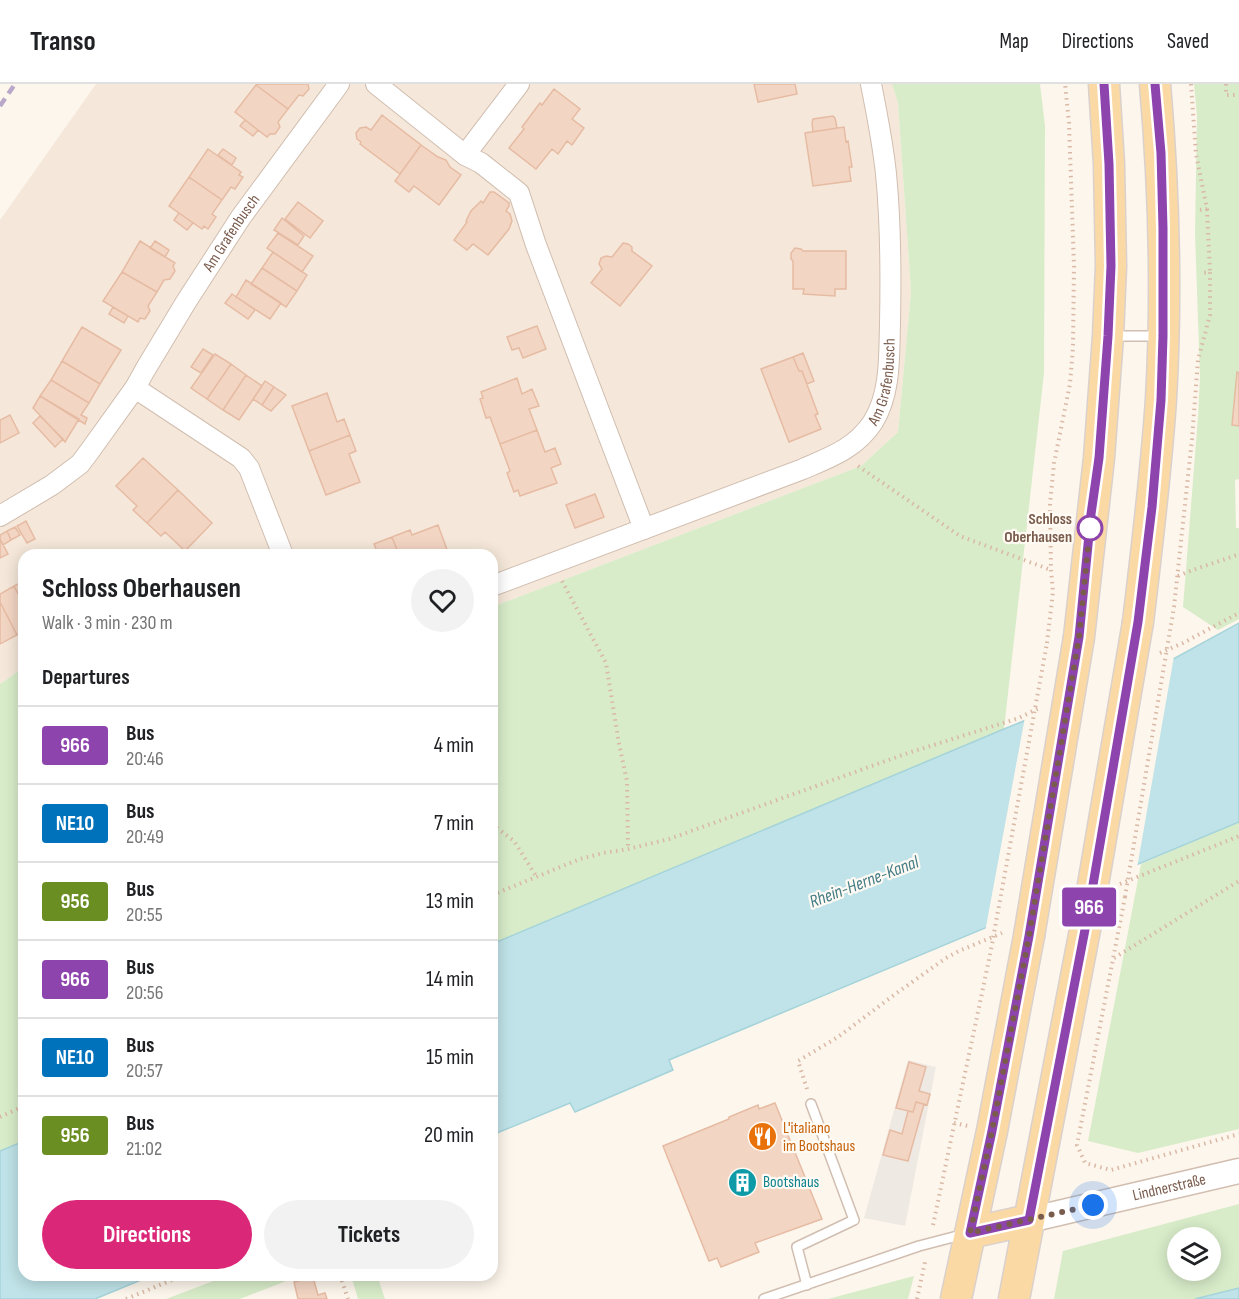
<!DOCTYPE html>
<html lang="en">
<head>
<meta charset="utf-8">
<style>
  body { margin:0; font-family:"Sofia Sans Condensed",sans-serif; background:#f2f2f2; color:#202124; height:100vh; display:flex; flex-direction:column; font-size:22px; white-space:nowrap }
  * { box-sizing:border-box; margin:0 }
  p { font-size:20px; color:#757577 }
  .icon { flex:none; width:33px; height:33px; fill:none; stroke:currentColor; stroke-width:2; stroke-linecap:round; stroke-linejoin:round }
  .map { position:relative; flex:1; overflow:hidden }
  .panel { position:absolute; left:18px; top:465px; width:480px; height:732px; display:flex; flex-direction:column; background:#fff; border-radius:18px; box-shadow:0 3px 15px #0003 }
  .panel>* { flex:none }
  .badge { padding:0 12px; border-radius:4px; font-size:21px; line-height:39px }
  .fabs { position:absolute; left:1167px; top:1143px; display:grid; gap:12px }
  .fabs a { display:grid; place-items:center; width:54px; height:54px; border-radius:50%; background:#fff; box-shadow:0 3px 15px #0003; font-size:30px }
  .you { position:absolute; width:30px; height:30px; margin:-15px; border:4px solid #fff; border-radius:50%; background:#1a73e8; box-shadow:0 0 0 9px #1a73e833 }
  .map>.badge { position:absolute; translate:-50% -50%; box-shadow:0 0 0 3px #fff }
  h2 { padding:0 24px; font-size:22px; line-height:54px }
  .round { display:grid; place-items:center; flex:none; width:63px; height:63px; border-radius:32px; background:#f2f2f2 }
  .overview { display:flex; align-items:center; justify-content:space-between; height:102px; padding:0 24px }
  h1 { font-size:28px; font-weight:700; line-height:45px }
  .button { display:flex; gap:12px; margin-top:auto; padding:12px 24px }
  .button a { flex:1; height:69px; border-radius:36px; background:#db2777; color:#fff; font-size:24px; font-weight:700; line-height:69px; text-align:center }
  .button a+a { background:#f2f2f2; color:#202124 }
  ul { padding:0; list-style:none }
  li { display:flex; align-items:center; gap:18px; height:78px; padding:0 24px; border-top:2px solid #e0e0e0 }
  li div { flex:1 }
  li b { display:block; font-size:22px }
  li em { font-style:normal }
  li .badge { min-width:66px; font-weight:700; text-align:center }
  header { display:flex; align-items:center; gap:36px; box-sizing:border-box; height:84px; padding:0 30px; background:#fff; border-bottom:2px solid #e0e0e0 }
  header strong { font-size:28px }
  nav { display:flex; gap:33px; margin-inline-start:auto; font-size:21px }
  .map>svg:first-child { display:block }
  .residential { fill:#f5e8da }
  .industrial { fill:#efe9e4 }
  .green { fill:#d8ecc9; fill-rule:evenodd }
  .water { fill:#bfe3e8; stroke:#a5d3da; stroke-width:1.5 }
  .pier { fill:#fdf6ec }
  .building { fill:#f3d5c3; stroke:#e6bba3; stroke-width:1.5 }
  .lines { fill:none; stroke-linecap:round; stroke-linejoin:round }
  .service-casing { stroke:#d1beb0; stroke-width:12 }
  .minor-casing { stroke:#d1beb0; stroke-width:22 }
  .tertiary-casing { stroke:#d1beb0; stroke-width:27 }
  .primary-casing { stroke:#dad1cd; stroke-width:33 }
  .path { stroke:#d9b8a5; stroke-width:4; stroke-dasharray:1.5 4.5; stroke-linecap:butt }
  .service { stroke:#fff; stroke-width:9 }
  .minor { stroke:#fff; stroke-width:20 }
  .tertiary { stroke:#fff; stroke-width:24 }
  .primary { stroke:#fbd9a5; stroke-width:30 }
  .rail { stroke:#b9a8c9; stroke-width:4.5; stroke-dasharray:9 6; stroke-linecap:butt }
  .primary-bridge-casing { stroke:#dad1cd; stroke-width:33; stroke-linecap:butt }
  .path-bridge { stroke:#d9b8a5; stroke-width:4; stroke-dasharray:1.5 4.5; stroke-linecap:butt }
  .primary-bridge { stroke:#fbd9a5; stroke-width:30 }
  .line-casing { stroke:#fff; stroke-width:14 }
  .line { stroke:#8e44ad; stroke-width:9 }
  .walk { stroke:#7a5c4d; stroke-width:6; stroke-dasharray:0 10.8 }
  .stop-dot { fill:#fff; stroke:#8e44ad; stroke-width:3 }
  .labels { text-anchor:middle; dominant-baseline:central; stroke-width:4.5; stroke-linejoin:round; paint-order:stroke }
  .street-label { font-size:16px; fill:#7a5c4d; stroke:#fffaf3 }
  .stop-label { font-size:16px; font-weight:bold; fill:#7a5c4d; stroke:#fffaf3; text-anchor:end }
  .food-label { font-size:16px; fill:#c56008; stroke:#fffaf3; text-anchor:start }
  .culture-label { font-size:16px; fill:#0d838f; stroke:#fffaf3; text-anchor:start }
  .water-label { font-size:18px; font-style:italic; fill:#437c86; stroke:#fffaf3 }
</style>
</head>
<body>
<header>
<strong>Transo</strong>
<nav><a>Map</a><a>Directions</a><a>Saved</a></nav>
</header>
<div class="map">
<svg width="1239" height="1215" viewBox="0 0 1239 1215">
  <rect width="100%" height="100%" fill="#fdf6ec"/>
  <path class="residential" d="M 96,0 L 892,0 L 898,19 L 911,208 L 898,348 L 861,382 L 492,523 L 492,471 L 24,471 L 24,583 L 0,600 L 0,136 Z"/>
  <path class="industrial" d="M 908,976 L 936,983 L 905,1142 L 864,1134 Z"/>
  <path class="green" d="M 892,0 L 1040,0 L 1045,42 L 1044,289 L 1004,645 L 492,860 L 492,523 L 861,382 L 898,348 L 911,208 L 898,19 Z
    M 1194,0 L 1239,0 L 1239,395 L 1235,396 L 1236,444 L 1239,444 L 1239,535 L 1218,546 L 1183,523 L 1198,333 L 1200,293 L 1195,149 L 1197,32 Z
    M 24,583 L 24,1057 L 0,1067 L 0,600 Z
    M 1239,738 L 1239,1045 L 1138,1069 L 1088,1057 L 1141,780 Z
    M 1239,1120 L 1239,1204 L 1195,1215 L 1054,1215 L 1063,1167 ZM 1178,1154 L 1210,1154 L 1210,1186 L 1178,1186 Z
    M 229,1191 L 302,1191 L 240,1215 L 166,1215 Z
    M 351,1191 L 377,1191 L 385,1215 L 358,1215 Z
    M 914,1192 L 908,1215 L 828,1215 Z"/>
  <path class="water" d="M 1239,539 L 1239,738 L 669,976 L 673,986 L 575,1028 L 570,1019 L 492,1051 L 492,860 L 1004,645 L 1166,579 Z
    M 24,1057 L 24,1191 L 153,1191 L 95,1215 L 0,1215 L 0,1067 Z
    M 1239,1204 L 1239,1215 L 1195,1215 Z"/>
  <path class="pier" d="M 1174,572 L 1137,784 L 985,848 L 1025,633 L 1165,577 Z"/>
  <path class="building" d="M 257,0 L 308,0 L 309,5 L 303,12 L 299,11 L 288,25 L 256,1 Z
    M 754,0 L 795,0 L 797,10 L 758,18 Z
    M 256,1 L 288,25 L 278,38 L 280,43 L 275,50 L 270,50 L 267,53 L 235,28 Z
    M 554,5 L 580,25 L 572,35 L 584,44 L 572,61 L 567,57 L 558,70 L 552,65 L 536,85 L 509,64 L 524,45 L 522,43 L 540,19 L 542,21 Z
    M 382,31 L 421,61 L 400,90 L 360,60 L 361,58 L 357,55 L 356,49 L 360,44 L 366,43 L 371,46 Z
    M 833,32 L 835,34 L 837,44 L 813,48 L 812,39 L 813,35 Z
    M 245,36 L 258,46 L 253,52 L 240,42 Z
    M 844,43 L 846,58 L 848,57 L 852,83 L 849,83 L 851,97 L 813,102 L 805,49 Z
    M 421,61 L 438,73 L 446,76 L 450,83 L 461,91 L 439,121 L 414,102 L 409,108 L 395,97 Z
    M 208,65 L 241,88 L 239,91 L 243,93 L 235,105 L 231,103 L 222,116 L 189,93 Z
    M 223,65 L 236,74 L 232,81 L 218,71 Z
    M 189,93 L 222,116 L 212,130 L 216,133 L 208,145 L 204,142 L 202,145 L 169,122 Z
    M 490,108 L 494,108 L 509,119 L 509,122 L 506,127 L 510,130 L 512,137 L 509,145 L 488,171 L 473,160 L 467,166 L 454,156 L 467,138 L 466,137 L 471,127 L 481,117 L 483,119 Z
    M 298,118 L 323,137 L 310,154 L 285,135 Z
    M 179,129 L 193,139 L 187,146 L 174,136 Z
    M 282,134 L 304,152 L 298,161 L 274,146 Z
    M 278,149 L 313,172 L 302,188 L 267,164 Z
    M 140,157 L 175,179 L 173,182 L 175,187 L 170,195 L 164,196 L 157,208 L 122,188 Z
    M 155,157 L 169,166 L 165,173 L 150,164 Z
    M 623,159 L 628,160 L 632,163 L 632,167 L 652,182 L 620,222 L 591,199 L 602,185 L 599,180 L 601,174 L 606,172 L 612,173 Z
    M 795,164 L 801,165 L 803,167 L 846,167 L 846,205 L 835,205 L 835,212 L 803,210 L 804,205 L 793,205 L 793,177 L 791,175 L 791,169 Z
    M 273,168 L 307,191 L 297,207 L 262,184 Z
    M 262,184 L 297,207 L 286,223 L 251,200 Z
    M 122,188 L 157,208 L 148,222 L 150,227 L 145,235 L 140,234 L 138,238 L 103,217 Z
    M 246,196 L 281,219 L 270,235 L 236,213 Z
    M 232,210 L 255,226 L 248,235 L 225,219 Z
    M 113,223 L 128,232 L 124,239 L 109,230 Z
    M 537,242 L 546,265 L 523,274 L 519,264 L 512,266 L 507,253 Z
    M 82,243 L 121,266 L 100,300 L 62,277 Z
    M 203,265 L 213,271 L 201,289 L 191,283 Z
    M 803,269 L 814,297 L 807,300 L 802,287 L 799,287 L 793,273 Z
    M 215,270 L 231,280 L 207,315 L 191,304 Z
    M 793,273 L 799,287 L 802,287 L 818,330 L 815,331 L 821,345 L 789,358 L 761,285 Z
    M 62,277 L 100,300 L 89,319 L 51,296 Z
    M 231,280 L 246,291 L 223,326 L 207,315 Z
    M 1237,288 L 1239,289 L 1239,342 L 1232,341 Z
    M 246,291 L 262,302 L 239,336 L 223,326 Z
    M 517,294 L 522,310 L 532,305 L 539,322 L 529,325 L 537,346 L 500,360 L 490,333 L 486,334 L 480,315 L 483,314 L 481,308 Z
    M 51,296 L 89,319 L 81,331 L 87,334 L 85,340 L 40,312 Z
    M 265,297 L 274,303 L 262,321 L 253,315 Z
    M 274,303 L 286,311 L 271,327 L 262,321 Z
    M 327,309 L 337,338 L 344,335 L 350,351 L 309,367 L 292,322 Z
    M 40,312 L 79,335 L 65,358 L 33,324 Z
    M 10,331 L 19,349 L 0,359 L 0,336 Z
    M 40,332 L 63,355 L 55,363 L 33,339 Z
    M 537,346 L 545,368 L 555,364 L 561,380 L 551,384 L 557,399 L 520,412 L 518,406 L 514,408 L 507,389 L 510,387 L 500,360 Z
    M 350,351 L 356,367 L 349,370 L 360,398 L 326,411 L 309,367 Z
    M 143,374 L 178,406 L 147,439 L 133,426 L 137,422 L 116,402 Z
    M 178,406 L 212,439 L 185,467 L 165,448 L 161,452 L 147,439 Z
    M 595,410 L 604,433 L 575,444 L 566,421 Z
    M 26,437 L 35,455 L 27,459 L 17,442 Z
    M 438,441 L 449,471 L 399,471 L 392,453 L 410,446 L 412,451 Z
    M 15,443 L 20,451 L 11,456 L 7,447 Z
    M 7,447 L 11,456 L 3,461 L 0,455 L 0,451 Z
    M 392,453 L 399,471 L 360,471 L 376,465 L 374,460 Z
    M 0,455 L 8,470 L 0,474 Z
    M 24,497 L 24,521 L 14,502 Z
    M 14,502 L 24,521 L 24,547 L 17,551 L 0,518 L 0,510 Z
    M 0,518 L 17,551 L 0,560 Z
    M 909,978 L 926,983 L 919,1007 L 930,1010 L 927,1021 L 916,1018 L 913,1028 L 896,1024 Z
    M 916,1018 L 924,1020 L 908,1077 L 883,1071 L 890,1046 L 902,1050 L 908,1027 L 913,1028 Z
    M 775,1019 L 822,1135 L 755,1159 L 759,1168 L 721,1183 L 717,1174 L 709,1177 L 663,1062 L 729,1035 L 729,1033 L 758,1021 L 759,1025 Z
    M 313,1193 L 318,1211 L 325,1209 L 327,1215 L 298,1215 L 294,1198 Z"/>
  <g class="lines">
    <defs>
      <path id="service" d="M 1111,252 L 1160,252
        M 807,1201 L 797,1163 L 854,1136 L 811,1020
        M 764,1215 L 919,1162 L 965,1150"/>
      <g id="minor">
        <path d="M 376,0 L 465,71 L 481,79 L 519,109 L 536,161 L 644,445"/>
        <path d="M 465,71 L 519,0"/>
        <path d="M 135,304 L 241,374 L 249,384 L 283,471"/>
        <path id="s1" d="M 0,432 L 52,401 L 80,380 L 89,368 L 135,304 L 145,286 L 186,218 L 241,133 L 339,0"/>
        <path id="s2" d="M 492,502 L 803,385 C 831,373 856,364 873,338 C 891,309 889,272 890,240 C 891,190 891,140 886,90 C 883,60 877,30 871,0"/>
      </g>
      <g id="tertiary">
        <path id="s3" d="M 1029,1136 L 1239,1087"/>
      </g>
      <path id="primary" d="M 1138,538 C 1147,464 1156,389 1161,315 C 1167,210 1164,104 1155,0
        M 1079,553 L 1099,374 L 1108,252 L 1111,182 L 1109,80 L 1104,0
        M 970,1149 L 1029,1136
        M 956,1215 L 992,1047 L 1029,852
        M 1014,1215 L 1088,830"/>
    </defs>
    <use href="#service" class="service-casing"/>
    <use href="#minor" class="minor-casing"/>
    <use href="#tertiary" class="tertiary-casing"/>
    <use href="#primary" class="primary-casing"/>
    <path class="path" d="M 1191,0 L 1196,70 L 1207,125 L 1200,126
      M 1226,0 L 1226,11 L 1239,11
      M 1207,125 L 1210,188
      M 858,382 L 960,452 L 1051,486
      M 1178,492 C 1198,483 1219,478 1239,470
      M 562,497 L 606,579 L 619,660 L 627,697 L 628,765
      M 1174,523 L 1192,355 L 1198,276 L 1210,231 L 1210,188 L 1201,189
      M 1047,559 L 1053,508 L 1051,486 L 1050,420 L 1054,379 L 1070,300 L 1073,263 L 1074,182 L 1069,39 L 1065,0
      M 1160,569 L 1183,559 L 1239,529
      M 492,740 L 514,757 L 536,792
      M 1120,800 L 1239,752
      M 492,811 L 580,775 L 603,769 L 628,765 L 669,755 L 905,670 L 1019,634 L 1041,623
      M 1125,813 L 1077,1061 L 1085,1079 L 1111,1086 L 1239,1050
      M 1114,874 L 1239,797
      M 807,1005 L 798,977 L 838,953 L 894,911 L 946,874 L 959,867 L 1002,849
      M 0,1033 L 24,1022
      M 954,1039 L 968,1042
      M 933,1141 L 990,871
      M 340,1191 L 348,1215
      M 126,1215 L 184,1191
      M 917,1215 L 925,1178"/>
    <use href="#service" class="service"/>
    <use href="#minor" class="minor"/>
    <use href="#tertiary" class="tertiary"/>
    <use href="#primary" class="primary"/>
    <path class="rail" d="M 0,22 L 15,0"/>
    <defs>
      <path id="primary-bridge" d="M 1088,830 L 1138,538
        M 1029,852 L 1079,553"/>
    </defs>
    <use href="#primary-bridge" class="primary-bridge-casing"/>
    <path class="path-bridge" d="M 1125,813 L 1174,523
      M 990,871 L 1047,559"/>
    <use href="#primary-bridge" class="primary-bridge"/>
  </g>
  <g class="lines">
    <defs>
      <path id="line" d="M 1104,0 L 1109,80 L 1111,182 L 1108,252 L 1099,374 L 1091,430 L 1079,553 L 1029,852 L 992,1047 L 970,1149 L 1029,1136 L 1088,830 L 1138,538 L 1152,423 L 1161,316 L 1163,252 L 1163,144 L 1161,69 L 1155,0"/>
    </defs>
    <use href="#line" class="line-casing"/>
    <use href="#line" class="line"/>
    <path class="walk" d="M 1090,444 L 1079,553 L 1029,852 L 992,1047 L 970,1149 L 1093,1121"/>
  </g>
  <defs>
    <symbol id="restaurant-disc" viewBox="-11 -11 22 22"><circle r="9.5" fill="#e8710a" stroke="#fffaf3"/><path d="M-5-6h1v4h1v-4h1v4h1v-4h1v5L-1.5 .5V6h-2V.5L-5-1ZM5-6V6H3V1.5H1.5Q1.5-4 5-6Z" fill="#fff"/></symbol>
    <symbol id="building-disc" viewBox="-11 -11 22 22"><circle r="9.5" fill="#0f9aa8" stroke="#fffaf3"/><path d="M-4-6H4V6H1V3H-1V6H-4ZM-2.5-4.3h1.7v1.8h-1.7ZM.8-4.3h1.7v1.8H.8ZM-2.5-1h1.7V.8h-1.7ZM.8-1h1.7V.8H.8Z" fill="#fff"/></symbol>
  </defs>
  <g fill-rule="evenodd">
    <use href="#restaurant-disc" x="746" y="1036" width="33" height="33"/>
    <use href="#building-disc" x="726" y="1082" width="33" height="33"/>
  </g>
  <circle class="stop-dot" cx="1090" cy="444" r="12"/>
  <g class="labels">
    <g class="street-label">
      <text stroke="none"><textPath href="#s1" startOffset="372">Am Grafenbusch</textPath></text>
      <text stroke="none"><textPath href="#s2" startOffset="460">Am Grafenbusch</textPath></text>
      <text stroke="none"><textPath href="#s3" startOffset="144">Lindnerstraße</textPath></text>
    </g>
    <g class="stop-label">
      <text x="1072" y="435">Schloss<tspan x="1072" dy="18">Oberhausen</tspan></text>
    </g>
    <g class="food-label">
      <text x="783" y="1044">L'italiano<tspan x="783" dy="18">im Bootshaus</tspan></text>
    </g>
    <g class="culture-label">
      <text x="763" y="1098">Bootshaus</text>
    </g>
    <g class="water-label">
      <text transform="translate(864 798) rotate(-21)">Rhein-Herne-Kanal</text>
    </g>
  </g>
</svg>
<div class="fabs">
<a><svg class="icon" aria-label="layers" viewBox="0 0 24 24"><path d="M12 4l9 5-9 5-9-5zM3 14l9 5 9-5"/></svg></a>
</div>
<div class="you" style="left:1093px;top:1121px"></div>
<b class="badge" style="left:1089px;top:823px;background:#8e44ad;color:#fff">966</b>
<section class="panel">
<div class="overview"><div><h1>Schloss Oberhausen</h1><p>Walk · 3 min · 230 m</p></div><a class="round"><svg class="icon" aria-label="heart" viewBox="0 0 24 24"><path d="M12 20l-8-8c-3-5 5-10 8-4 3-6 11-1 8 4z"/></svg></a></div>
<h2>Departures</h2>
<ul>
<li><span class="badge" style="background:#8e44ad;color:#fff">966</span><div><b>Bus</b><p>20:46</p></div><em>4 min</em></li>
<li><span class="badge" style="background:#0072bc;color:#fff">NE10</span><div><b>Bus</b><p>20:49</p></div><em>7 min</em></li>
<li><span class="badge" style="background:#6b8e23;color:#fff">956</span><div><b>Bus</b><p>20:55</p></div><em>13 min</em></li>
<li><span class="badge" style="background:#8e44ad;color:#fff">966</span><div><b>Bus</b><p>20:56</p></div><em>14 min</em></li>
<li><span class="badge" style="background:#0072bc;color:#fff">NE10</span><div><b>Bus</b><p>20:57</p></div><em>15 min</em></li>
<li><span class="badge" style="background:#6b8e23;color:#fff">956</span><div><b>Bus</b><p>21:02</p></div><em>20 min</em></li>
</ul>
<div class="button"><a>Directions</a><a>Tickets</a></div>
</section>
</div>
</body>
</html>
